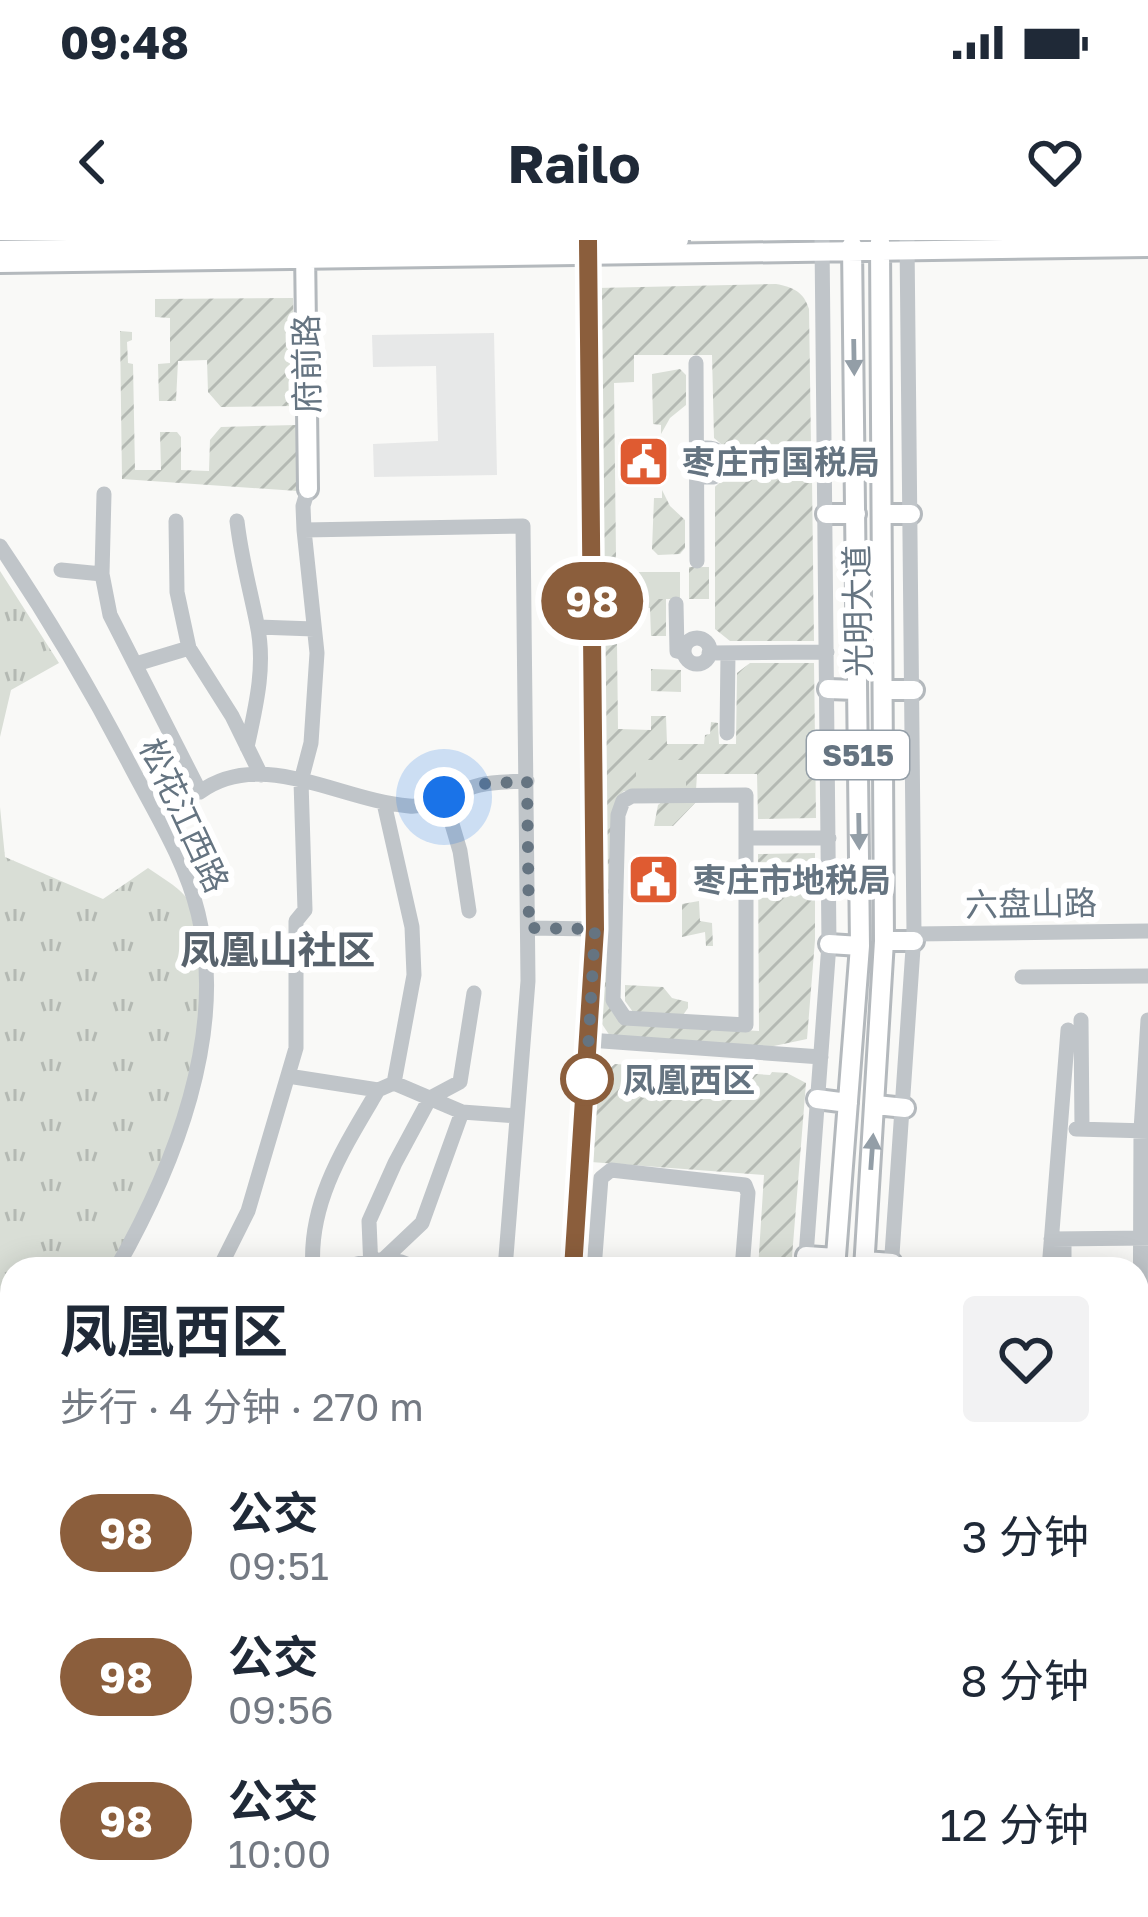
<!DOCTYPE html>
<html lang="zh">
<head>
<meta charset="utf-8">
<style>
  body { margin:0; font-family:"Golos Text","Noto Sans SC",sans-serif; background:#f2f2f3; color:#1f2937; height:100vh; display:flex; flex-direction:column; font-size:45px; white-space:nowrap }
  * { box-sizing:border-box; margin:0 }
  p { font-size:39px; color:#747a83 }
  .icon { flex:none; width:66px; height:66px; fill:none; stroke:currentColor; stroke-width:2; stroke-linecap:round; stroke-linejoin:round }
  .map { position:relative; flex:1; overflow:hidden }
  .side { position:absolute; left:0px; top:1017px; width:1149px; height:660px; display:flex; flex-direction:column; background:#fff; border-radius:36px 36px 0 0; box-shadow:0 6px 30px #0003 }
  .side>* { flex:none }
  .badge { padding:0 24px; border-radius:39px; font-size:42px; line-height:78px }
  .you { position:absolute; width:60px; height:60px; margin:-30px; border:9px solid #fff; border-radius:50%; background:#1a73e8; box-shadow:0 0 0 18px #1a73e833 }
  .map>.badge { position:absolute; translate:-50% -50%; box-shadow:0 0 0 6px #fff }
  .round { display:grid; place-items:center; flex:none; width:126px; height:126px; border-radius:12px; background:#f2f2f3 }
  .headline { display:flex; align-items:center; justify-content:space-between; height:204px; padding:0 60px }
  h1 { font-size:57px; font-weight:700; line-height:90px }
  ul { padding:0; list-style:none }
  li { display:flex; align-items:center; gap:36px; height:144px; padding:0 60px }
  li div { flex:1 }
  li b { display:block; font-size:45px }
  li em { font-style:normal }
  li .badge { min-width:132px; font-weight:700; text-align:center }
  .status { display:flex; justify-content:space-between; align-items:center; height:84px; padding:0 60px; background:#fff; direction:ltr }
  .status svg { height:33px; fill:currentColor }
  header { display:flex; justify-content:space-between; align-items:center; height:156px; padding:0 60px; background:#fff; font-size:54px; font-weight:700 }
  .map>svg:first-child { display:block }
  .built { fill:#e7e8e8 }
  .grass { fill:url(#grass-tufts) }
  .garden { fill:url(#garden-furrows) }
  .pitch { fill:#d9ded6 }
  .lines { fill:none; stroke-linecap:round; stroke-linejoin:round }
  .major-casing { stroke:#b4b9bd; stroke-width:24 }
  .minor { stroke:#c0c5c9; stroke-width:15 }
  .major { stroke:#fff; stroke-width:18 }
  .oneway { fill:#939ea7 }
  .line-casing { stroke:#fff; stroke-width:27 }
  .line { stroke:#8b5e3c; stroke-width:18 }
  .walk { stroke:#657481; stroke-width:12; stroke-dasharray:0 21.6 }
  .stop-dot { fill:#fff; stroke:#8b5e3c; stroke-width:6 }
  .labels { text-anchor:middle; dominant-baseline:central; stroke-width:12; stroke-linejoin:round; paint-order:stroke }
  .shield { fill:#fff; stroke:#939ea7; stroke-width:3 }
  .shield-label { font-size:30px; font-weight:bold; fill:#657481 }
  .street-label { font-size:33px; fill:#657481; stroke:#fff }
  .poi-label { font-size:33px; font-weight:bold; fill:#657481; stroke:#fff; text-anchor:start }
  .stop-label { font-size:33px; font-weight:bold; fill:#657481; stroke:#fff; text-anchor:start }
  .quarter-label { font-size:39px; font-weight:bold; fill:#57626c; stroke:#fff }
</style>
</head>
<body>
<div class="status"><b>09:48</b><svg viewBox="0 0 49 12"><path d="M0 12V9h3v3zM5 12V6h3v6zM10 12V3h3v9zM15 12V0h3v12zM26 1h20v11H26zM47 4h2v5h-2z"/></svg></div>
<header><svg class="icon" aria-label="back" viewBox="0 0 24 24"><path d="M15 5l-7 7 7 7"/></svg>Railo<svg class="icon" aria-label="heart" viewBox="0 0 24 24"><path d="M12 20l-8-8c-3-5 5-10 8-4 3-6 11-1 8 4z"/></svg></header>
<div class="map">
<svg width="1148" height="1677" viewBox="0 0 1148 1677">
  <defs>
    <pattern id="grass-tufts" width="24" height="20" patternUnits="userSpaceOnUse" patternTransform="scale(3)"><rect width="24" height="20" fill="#d9ded6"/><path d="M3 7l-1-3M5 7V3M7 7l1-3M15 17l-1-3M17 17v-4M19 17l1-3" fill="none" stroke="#b4b9b3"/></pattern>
    <pattern id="garden-furrows" width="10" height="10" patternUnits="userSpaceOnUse" patternTransform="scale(3)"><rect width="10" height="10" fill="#d9ded6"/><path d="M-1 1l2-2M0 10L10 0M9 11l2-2" fill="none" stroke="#b4b9b3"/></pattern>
  </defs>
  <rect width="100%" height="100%" fill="#f9f9f7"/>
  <path class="built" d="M 494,93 L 497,235 L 374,237 L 373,204 L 438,201 L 436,126 L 373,127 L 372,95 Z"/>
  <path class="grass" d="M 0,331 L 59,423 L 11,450 L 0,497 Z
    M 0,567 L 5,617 L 103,659 L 148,628 C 159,636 177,646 185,656 C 190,662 191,675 193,683 C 221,792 164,936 108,1029 L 12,1029 L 12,1126 L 0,1124 Z"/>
  <path class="garden" d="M 776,44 C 793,47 804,52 809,69 L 811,205 L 796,209 L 727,209 L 714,198 L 712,115 L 634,115 L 634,142 L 614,143 L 618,489 L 651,490 L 651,476 L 666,476 L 667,504 L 704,504 L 705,495 L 710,494 L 711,482 L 718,483 L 719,504 L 736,504 L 737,433 L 750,423 L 814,423 L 816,578 L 758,579 L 757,534 L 697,534 L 696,550 L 624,551 L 617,558 L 609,754 L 612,772 L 623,783 L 759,791 L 758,614 L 815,613 L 815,700 L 807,799 L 759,809 L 610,796 L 602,784 L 605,490 L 597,48 Z
    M 293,58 L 296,166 L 221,167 L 208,152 L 207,120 L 178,121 L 176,161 L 159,161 L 158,124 L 170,123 L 170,78 L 155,77 L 155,59 Z
    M 120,91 L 132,92 L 132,100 L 127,102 L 128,123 L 133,124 L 135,230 L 161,230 L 160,192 L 177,192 L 181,197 L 181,230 L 209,231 L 210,200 L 221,187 L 296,185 L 297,251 L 122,239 Z
    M 680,129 L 686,135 L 686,165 L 670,178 L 661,194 L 661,185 L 653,184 L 652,134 Z
    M 727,236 L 812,239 L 814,401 L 730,401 L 715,389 L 715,247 Z
    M 662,250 L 670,266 L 685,280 L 685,308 L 680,314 L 658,315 L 652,309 L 654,258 L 662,258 Z
    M 689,327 L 709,327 L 709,359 L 689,359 Z
    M 638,359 L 666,359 L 666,396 L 651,396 L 650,368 L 637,367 Z
    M 651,429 L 681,430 L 681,452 L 651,451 Z
    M 663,561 L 697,561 L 673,586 L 654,586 L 658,565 Z
    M 699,661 L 700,681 L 712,683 L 713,706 L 706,706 L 705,692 L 682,697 L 682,664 Z
    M 625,745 L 663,747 L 672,758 L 688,762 L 688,768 L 683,775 L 633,772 L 625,761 Z
    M 615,824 L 770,835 L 772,832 L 787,833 L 806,843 L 791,1029 L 758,1029 L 764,935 L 591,922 L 595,841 Z
    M 1137,1151 L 1148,1151 L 1148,1262 L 1137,1262 Z
    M 621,1665 L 744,1665 L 743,1677 L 620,1677 Z"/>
  <path class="pitch" d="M 621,332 L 680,332 L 680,359 L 621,359 Z
    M 636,520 L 686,520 L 686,550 L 636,550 Z"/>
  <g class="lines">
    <defs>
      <path id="major" d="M 305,8 L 308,249
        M 0,10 L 679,0
        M 0,23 L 1148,7
        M 826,274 L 856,274
        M 883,274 L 911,274
        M 828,449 L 857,450
        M 885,450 L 914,450
        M 884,701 L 914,701
        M 829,704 L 860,706
        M 817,859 L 848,863
        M 876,865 L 905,868
        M 806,1016 L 836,1018
        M 865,1021 L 892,1023
        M 835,1029 L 860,706 L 852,5
        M 864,1029 L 884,701 L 880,2
        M 1137,1288 L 1148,1288
        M 0,1300 L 12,1300
        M 1137,1305 L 1148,1305
        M 0,1325 L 12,1325
        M 788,1677 L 789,1665
        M 817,1677 L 818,1665"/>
    </defs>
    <use href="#major" class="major-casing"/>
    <path class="minor" d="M 696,123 L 697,321
      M 697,208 C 712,207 720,208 727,223
      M 697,237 L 714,237 L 727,223 L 825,224
      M 104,254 L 102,334 L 110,375 L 200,552 C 261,507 342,561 409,566 C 432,568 457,550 480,545 C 495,541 512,542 527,541
      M 176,281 L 177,352 L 189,408
      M 237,281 C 241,317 250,349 257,384 C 266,425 256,466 247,507
      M 304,290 L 523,286 L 528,741 L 505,1029
      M 0,306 C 48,377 90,448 130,525 C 155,573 185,620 198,673 C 228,793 174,927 116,1029
      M 61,330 L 102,334
      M 676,364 L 677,411 L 681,412
      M 258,387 L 314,389
      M684 411a13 13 0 1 1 26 0a13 13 0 1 1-26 0Z
      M 709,413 L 827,412
      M 136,424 L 189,408 L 232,476 L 261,535
      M 727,493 L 728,413
      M 746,555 L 746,785 L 625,778 L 613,760 L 618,575 L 623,561 L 632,556 Z
      M 444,557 L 460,611 L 469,671
      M 384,563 L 412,687 L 414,735 L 394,843
      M 746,598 L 829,598
      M 529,688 L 595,689
      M 914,694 L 1148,691
      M 1022,737 L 1148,736
      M 1081,780 L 1082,889
      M 589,800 L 821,817
      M 288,836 L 378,850 L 394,843 L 462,872 L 517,876
      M 1076,889 L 1148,891
      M 1051,999 L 1148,998
      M 1064,999 L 1064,1029
      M 385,1018 L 422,983 L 462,872
      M 219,1029 L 248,971 L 296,808 L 296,681 L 305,670 L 301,541 L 311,503 L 317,413 L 304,290 L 303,266 L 308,249
      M 313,1029 C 308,962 345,906 378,850
      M 337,1029 C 366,1022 389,1012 417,1029
      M 371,1029 L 369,981 L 395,923 L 430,858 L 460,842 L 474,753
      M 573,1029 L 595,689 L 588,7
      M 594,1029 L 601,938 L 611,930 L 745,945 L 748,953 L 742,1029
      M 805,1029 L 829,704 L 822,0
      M 891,1029 L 914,694 L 907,0
      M 1049,1029 L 1068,790
      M 1140,1143 L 1141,890 L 1148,780
      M 0,1234 L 12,1212
      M 525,1677 L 526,1665
      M 562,1677 L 563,1665
      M 759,1677 L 760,1665
      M 845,1677 L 846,1665"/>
    <use href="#major" class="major"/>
  </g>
  <defs><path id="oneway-solid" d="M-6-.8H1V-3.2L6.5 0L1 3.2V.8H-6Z" transform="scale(3)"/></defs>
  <g class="oneway">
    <use href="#oneway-solid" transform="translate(854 117) rotate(89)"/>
    <use href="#oneway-solid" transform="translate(859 591) rotate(89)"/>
    <use href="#oneway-solid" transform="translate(872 912) rotate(-86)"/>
  </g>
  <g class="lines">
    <defs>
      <path id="line" d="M 573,1029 L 595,689 L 588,1"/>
    </defs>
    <use href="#line" class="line-casing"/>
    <use href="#line" class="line"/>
    <path class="walk" d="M 444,557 L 483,544 L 527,541 L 529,688 L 595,689 L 586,846 L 587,839"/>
  </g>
  <defs>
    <symbol id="civic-square" viewBox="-11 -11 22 22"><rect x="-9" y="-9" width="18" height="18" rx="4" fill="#df5b31" stroke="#fff"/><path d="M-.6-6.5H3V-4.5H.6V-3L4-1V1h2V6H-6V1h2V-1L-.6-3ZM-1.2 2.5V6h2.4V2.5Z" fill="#fff"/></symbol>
  </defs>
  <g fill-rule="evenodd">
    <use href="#civic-square" x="614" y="192" width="59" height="59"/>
    <use href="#civic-square" x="624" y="610" width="59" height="59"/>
  </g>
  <circle class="stop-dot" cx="587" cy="839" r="24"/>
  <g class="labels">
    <rect class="shield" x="807" y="491" width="102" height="48" rx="9"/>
    <g class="shield-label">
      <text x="858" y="515">S515</text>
    </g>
    <g class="street-label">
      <text transform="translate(306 124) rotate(-91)">府前路</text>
      <text transform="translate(857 371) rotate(-91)">光明大道</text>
      <text transform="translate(185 575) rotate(65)">松花江西路</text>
      <text transform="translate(1031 663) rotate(-1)">六盘山路</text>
    </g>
    <g class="poi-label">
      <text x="682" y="221">枣庄市国税局</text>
      <text x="693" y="639">枣庄市地税局</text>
    </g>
    <g class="stop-label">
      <text x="623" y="839">凤凰西区</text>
    </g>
    <g class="quarter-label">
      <text x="278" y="709">凤凰山社区</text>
    </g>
  </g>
</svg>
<div class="you" style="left:444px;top:557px"></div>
<b class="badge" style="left:592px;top:361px;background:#8b5e3c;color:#fff">98</b>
<section class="side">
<div class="headline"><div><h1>凤凰西区</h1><p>步行 · 4 分钟 · 270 m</p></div><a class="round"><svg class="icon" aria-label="heart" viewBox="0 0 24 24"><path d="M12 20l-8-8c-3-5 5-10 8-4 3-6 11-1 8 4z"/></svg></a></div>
<ul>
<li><span class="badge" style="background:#8b5e3c;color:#fff">98</span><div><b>公交</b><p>09:51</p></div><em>3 分钟</em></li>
<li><span class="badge" style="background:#8b5e3c;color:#fff">98</span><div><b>公交</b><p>09:56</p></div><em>8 分钟</em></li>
<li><span class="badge" style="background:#8b5e3c;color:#fff">98</span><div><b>公交</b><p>10:00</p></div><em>12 分钟</em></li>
</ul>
</section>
</div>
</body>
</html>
